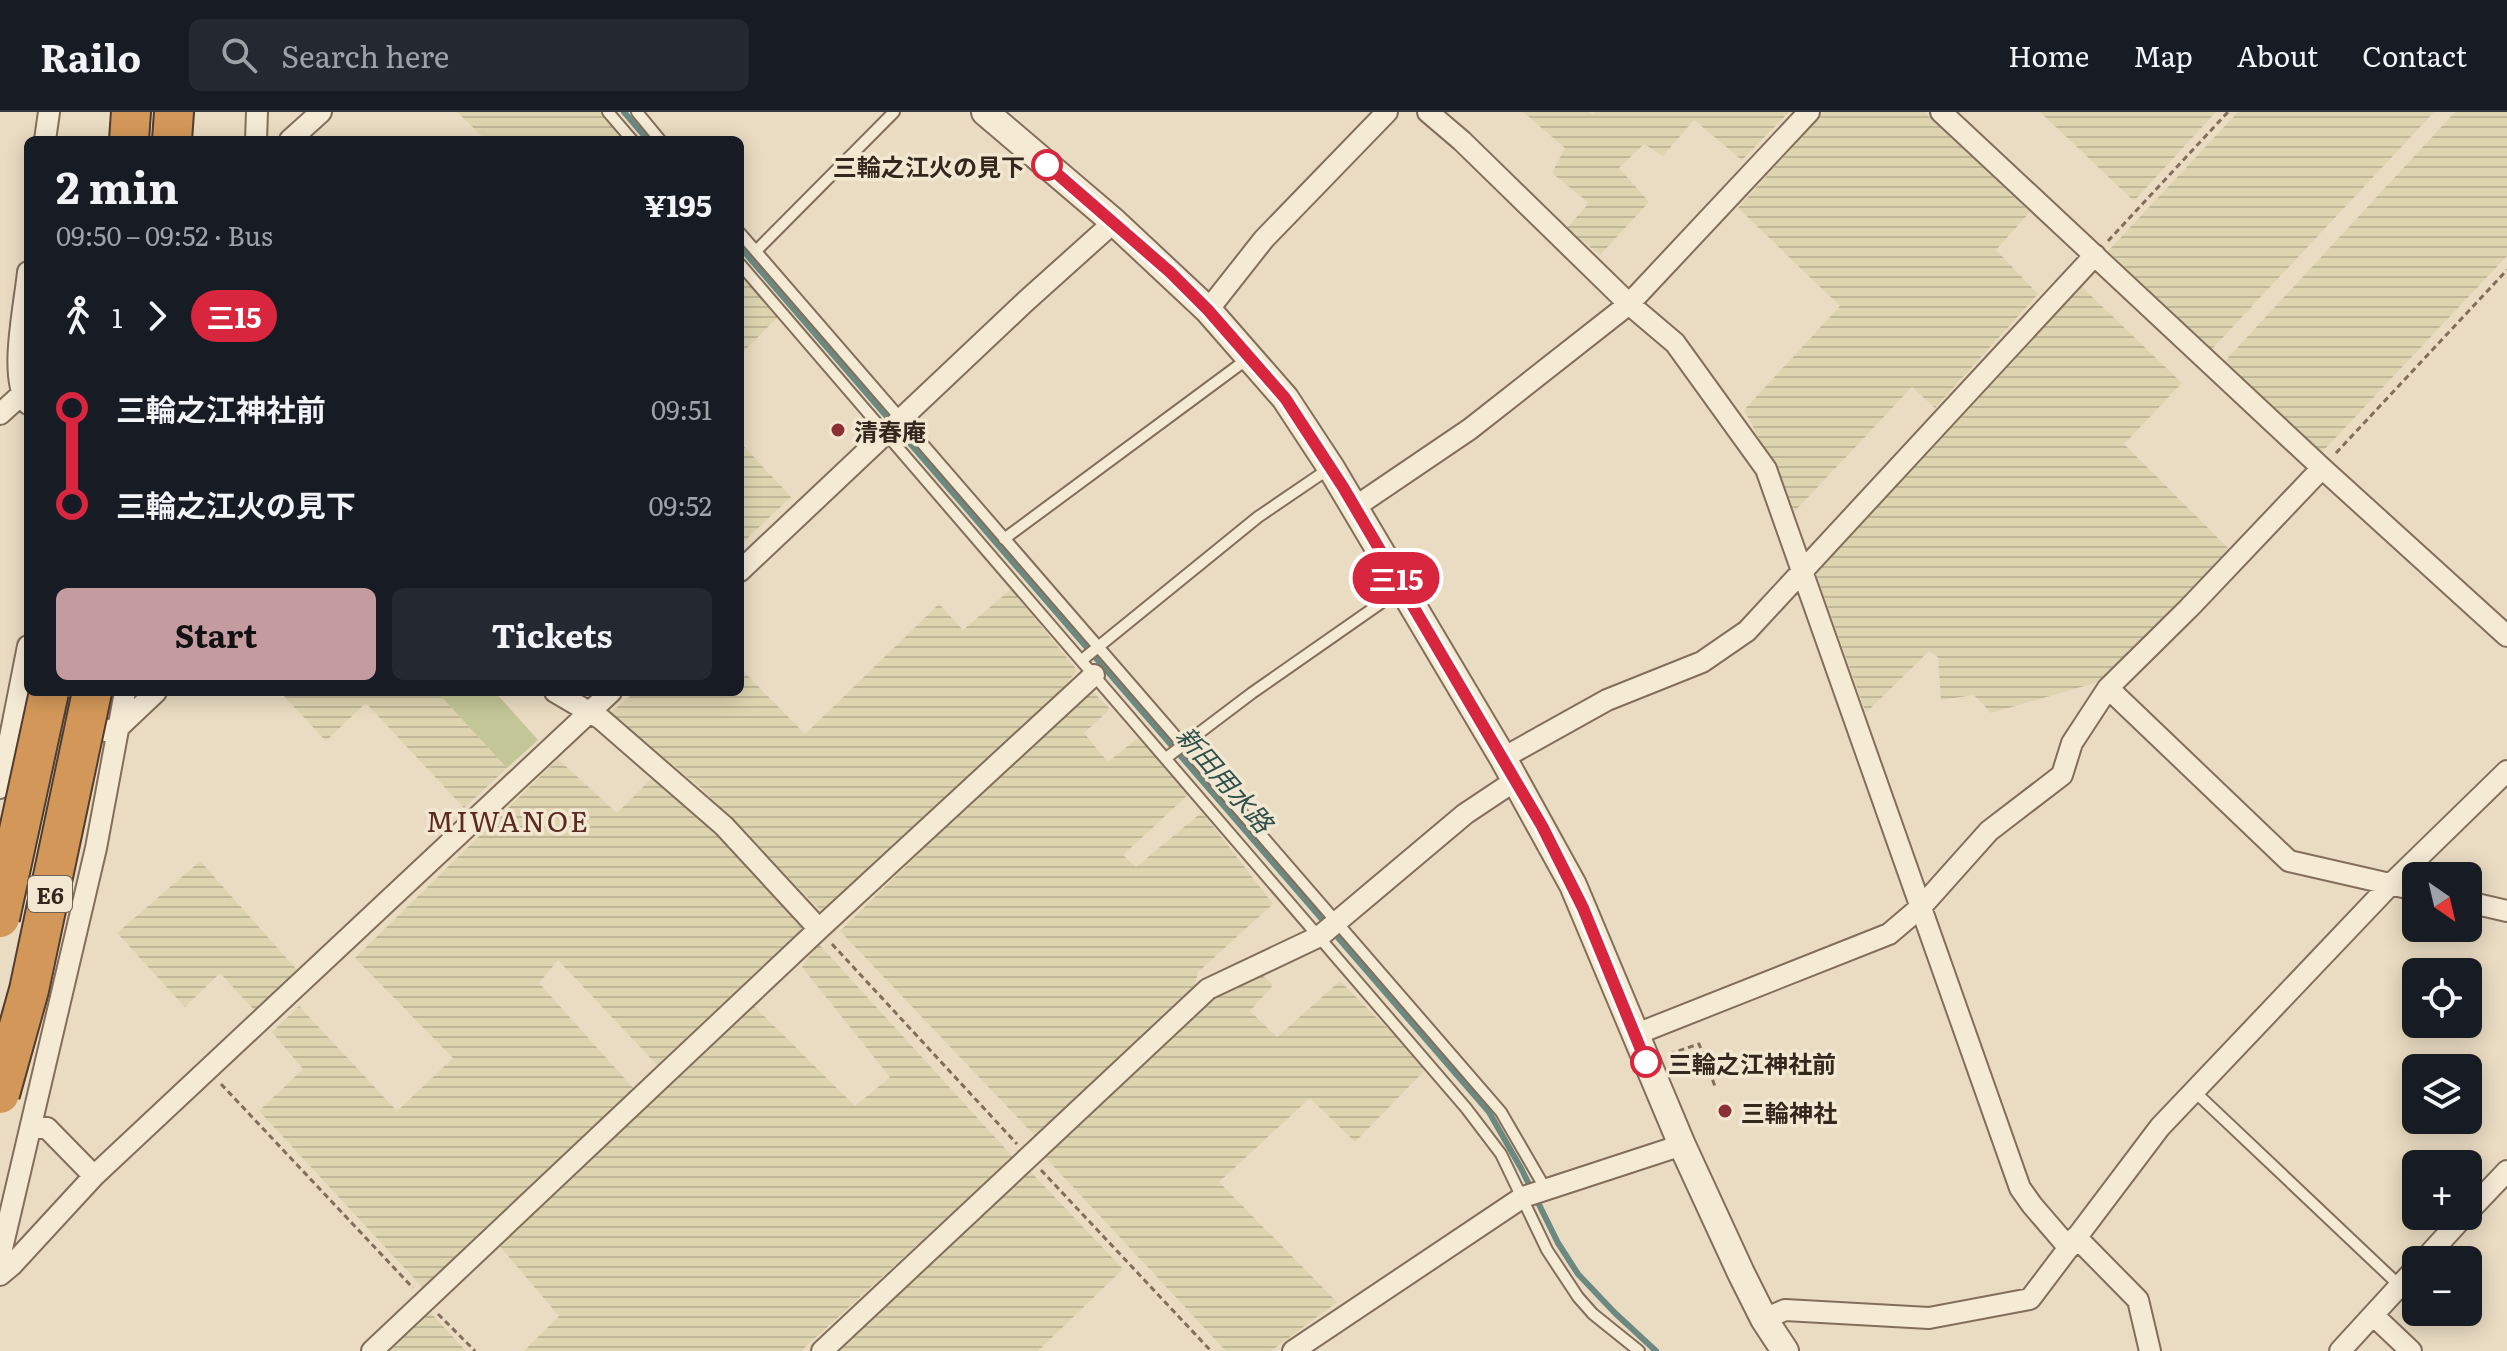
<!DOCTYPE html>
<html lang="en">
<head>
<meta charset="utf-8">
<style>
  body { margin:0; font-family:Literata,"Noto Sans JP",serif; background:#242831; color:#f1f3f6; height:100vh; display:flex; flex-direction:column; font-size:30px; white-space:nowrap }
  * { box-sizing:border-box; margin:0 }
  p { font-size:26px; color:#9ea1a6 }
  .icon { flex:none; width:44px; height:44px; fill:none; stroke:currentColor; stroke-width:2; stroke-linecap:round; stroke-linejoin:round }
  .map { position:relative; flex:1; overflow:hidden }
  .panel { position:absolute; left:24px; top:24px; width:720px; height:560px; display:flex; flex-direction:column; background:#171b24; border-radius:12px; box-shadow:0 4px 20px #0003 }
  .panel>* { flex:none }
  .badge { padding:0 16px; border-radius:26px; font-size:28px; line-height:52px }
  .needle { width:52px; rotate:146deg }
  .tools { position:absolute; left:2402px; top:750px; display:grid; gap:16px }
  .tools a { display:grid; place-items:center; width:80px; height:80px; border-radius:12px; background:#171b24; box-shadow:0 4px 20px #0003; font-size:40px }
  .map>.badge { position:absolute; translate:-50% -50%; box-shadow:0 0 0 4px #fff }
  .legs { display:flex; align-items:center; gap:12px; height:88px; padding:0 32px; font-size:26px }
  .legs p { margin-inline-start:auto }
  .overview { display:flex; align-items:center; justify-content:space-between; height:136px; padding:0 32px }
  h1 { font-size:44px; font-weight:700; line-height:60px }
  .action { display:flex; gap:16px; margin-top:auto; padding:16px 32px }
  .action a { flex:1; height:92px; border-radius:12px; background:#c49b9f; color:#111; font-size:32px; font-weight:700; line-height:92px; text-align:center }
  .action a+a { background:#242831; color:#f1f3f6 }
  ul { padding:0 32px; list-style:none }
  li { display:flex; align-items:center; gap:28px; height:96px; font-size:30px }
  li i { display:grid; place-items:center; width:12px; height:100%; margin:0 10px; background:currentColor }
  li i::after { content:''; width:20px; height:20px; margin:-10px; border:6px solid; border-radius:50%; background:#171b24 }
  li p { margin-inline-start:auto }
  li:first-child i { background:linear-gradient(#0000 50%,currentColor 0) }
  li:last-child i { background:linear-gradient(currentColor 50%,#0000 0) }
  header { display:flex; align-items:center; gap:48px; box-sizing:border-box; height:112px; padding:0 40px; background:#171b24; border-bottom:2px solid #363941 }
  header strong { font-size:38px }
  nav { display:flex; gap:44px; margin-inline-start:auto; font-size:28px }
  .search { width:560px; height:72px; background:#242831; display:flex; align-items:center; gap:20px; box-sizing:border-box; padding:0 28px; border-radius:12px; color:#9ea1a6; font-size:30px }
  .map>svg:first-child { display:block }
  .farmland { fill:url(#farmland-rules) }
  .grass { fill:#c3c697 }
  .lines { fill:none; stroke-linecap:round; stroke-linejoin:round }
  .stream { stroke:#6c8981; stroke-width:6 }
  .service-casing { stroke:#826e5b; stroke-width:14 }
  .minor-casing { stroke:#826e5b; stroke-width:24 }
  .tertiary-casing { stroke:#826e5b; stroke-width:30 }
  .motorway-casing { stroke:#503d2f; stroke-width:42 }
  .path { stroke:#826e5b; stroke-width:3; stroke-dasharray:6 4; stroke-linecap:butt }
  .service { stroke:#f5ead4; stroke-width:10 }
  .minor { stroke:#f5ead4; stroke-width:20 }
  .tertiary { stroke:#f5ead4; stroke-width:26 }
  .motorway { stroke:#d39859; stroke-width:38 }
  .motorway-bridge-casing { stroke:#503d2f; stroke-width:42; stroke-linecap:butt }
  .motorway-bridge { stroke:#d39859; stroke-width:38 }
  .line-1-casing { stroke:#fff; stroke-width:18 }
  .line-1 { stroke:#d7263d; stroke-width:12 }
  .stop-1-dot { fill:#fff; stroke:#d7263d; stroke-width:4 }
  .poi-dot { fill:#8c3035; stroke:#f2e7d1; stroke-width:3 }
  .labels { text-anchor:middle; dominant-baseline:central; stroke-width:7; stroke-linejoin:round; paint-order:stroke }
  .shield { fill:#f2e7d1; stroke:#6c6154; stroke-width:2 }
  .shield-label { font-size:22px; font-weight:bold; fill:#33271e }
  .stop-label { font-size:24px; font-weight:bold; fill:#33271e; stroke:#f2e7d1; text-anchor:end }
  .poi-label { font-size:24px; font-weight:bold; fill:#33271e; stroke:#f2e7d1; text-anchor:start }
  .water-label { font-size:26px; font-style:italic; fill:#2e514e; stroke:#f2e7d1 }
  .quarter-label { font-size:28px; letter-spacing:2px; fill:#5c2a21; stroke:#f2e7d1 }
</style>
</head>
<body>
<header>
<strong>Railo</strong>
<div class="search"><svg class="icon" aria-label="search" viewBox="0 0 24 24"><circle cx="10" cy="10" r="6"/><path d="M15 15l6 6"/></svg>Search here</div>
<nav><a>Home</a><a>Map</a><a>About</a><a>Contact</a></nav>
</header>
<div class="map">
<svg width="2507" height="1239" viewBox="0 0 2507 1239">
  <defs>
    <pattern id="farmland-rules" width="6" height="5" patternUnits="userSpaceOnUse" patternTransform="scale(2)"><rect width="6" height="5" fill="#ded5b0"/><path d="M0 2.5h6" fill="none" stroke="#bfb797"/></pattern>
  </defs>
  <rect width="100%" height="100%" fill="#eadcc2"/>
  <path class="farmland" d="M 457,0 L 600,0 L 624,28 L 486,28 Z
    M 1523,0 L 1589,0 L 1593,3 L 1596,0 L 1789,0 L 1742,48 L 1694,8 L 1663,44 L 1644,32 L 1619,56 L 1649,90 L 1600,143 L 1567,116 L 1589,91 L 1552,61 L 1565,36 Z
    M 1824,0 L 1924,0 L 2030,100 L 1996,138 L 2038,182 L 1935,296 L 1912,275 L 1794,400 L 1773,352 L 1744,298 L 1840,194 L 1738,96 Z
    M 2040,0 L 2216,0 L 2134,89 Z
    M 2238,0 L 2434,0 L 2212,237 L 2108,139 Z
    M 2455,0 L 2507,0 L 2507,144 L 2322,340 L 2225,249 Z
    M 740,157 L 780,203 L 740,243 Z
    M 2082,175 L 2182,271 L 2124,332 L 2230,438 L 2112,566 L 1991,601 L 1974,583 L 1941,588 L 1938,545 L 1929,539 L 1866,601 L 1813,454 Z
    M 740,330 L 791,385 L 740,433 Z
    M 1011,477 L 1077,558 L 1052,591 L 821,799 L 702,677 L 610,601 L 635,580 L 740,580 L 740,556 L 805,622 L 939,492 L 963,518 Z
    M 1088,575 L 1110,597 L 1084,621 L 1108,650 L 1140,624 L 1189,682 L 1123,743 L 1136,755 L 1202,700 L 1273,792 L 1198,860 L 1195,873 L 1036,1025 L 840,819 Z
    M 280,580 L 437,580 L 507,656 L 464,696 L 366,591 L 326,629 Z
    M 558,647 L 617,701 L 653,665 L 723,723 L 803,816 L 657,953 L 558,848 L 539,871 L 636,979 L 425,1178 L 259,999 L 303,957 L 272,920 L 299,894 L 397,999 L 453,946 L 355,846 Z
    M 200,749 L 298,859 L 255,899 L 220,861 L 185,895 L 117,821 Z
    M 818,831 L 1013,1045 L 801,1239 L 524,1239 L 559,1204 L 497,1131 L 753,893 L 855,994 L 890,965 L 802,855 Z
    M 1263,864 L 1273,873 L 1250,899 L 1277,925 L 1340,869 L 1427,956 L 1355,1030 L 1310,986 L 1219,1070 L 1337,1190 L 1271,1239 L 1226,1239 L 1045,1045 L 1226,868 Z
    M 1030,1059 L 1123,1157 L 1038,1239 L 837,1239 Z
    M 427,1197 L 466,1239 L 382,1239 Z"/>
  <path class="grass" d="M 437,580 L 495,580 L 538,628 L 507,656 Z"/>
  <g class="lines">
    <path class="stream" d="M 624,0 L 648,28
      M 740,135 L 1489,1000 L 1522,1058 L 1558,1131 L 1578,1162 L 1615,1201 L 1656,1239"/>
    <defs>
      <path id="service" d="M 608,0 L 632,28
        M 637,0 L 660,28
        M 740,121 L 1501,1000 L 1545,1076
        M 756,139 L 894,0
        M 740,152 L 1466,996 L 1501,1042 L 1547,1138 L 1578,1185 L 1593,1202 L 1639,1239
        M 1004,427 L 1250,245
        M 1082,548 L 1258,405 L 1330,356
        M 1166,646 L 1252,581 L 1401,477
        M 2194,979 L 2400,1174"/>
      <path id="minor" d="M 1428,0 L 1462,29 L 1629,192 L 1675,231 L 1766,357 L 2020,1076 L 2032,1093 L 2069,1136
        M 1941,0 L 2322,356 L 2507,524
        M 45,28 L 49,0
        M 256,28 L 257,0
        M 290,28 L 321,0
        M 28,160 C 25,193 8,266 28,292
        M 1208,198 L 1264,127 L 1387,0
        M 0,302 L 21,283
        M 1355,395 L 1470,317 L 1629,192 L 1809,0
        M 740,459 L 1026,189 L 1114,110
        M 2108,576 L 2289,749 L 2416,778
        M 555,580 L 601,607 L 724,714 L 819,817
        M 14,605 L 106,619 L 119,615 L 156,580
        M 1503,646 L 1607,588 L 1702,550 L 1747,519 L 2095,143
        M 0,676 L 28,534
        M 2468,790 L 2507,799
        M 1634,923 L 1889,822 L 1922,794 L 1989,719 L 2062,663 L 2072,631 L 2108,576 L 2189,496 L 2322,356
        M 31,1014 L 47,1016 L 94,1064
        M 2468,1100 L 2507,1059
        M 2076,1125 L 2138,1188 L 2150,1239
        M 0,1145 L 96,736 L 125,580
        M 2424,1148 L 2464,1104
        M 0,1163 L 12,1153 L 94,1064 L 611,580
        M 2373,1203 L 2411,1239
        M 1764,1207 L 1785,1198 L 1929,1206 L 2030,1187 L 2160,1015 L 2390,773 L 2507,659
        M 372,1239 L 819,817 L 1094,563
        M 822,1239 L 1208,877 L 1320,824 L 1465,702 L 1516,668
        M 1293,1239 L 1523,1085 L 1682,1033
        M 2340,1239 L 2416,1156"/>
      <path id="tertiary" d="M 985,0 L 1114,110 L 1208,198 L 1285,286 L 1331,356 L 1503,646 L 1573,773 L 1682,1033 L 1741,1161 L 1764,1207 L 1785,1239"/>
      <path id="motorway" d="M 129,28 L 131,0
        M 172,28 L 174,0"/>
    </defs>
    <use href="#service" class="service-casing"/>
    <use href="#minor" class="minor-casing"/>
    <use href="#tertiary" class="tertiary-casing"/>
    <use href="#motorway" class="motorway-casing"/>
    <path class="path" d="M 2108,129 L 2228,0
      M 2336,341 L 2507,158
      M 832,832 L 1017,1032
      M 1669,942 L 1699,932 L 1716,977
      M 221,972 L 413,1176
      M 1041,1058 L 1211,1239
      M 438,1202 L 475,1239"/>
    <use href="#service" class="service"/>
    <use href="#minor" class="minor"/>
    <use href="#tertiary" class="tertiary"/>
    <use href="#motorway" class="motorway"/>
    <defs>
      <path id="motorway-bridge" d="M 0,806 L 49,580
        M 0,982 L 29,878 L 92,580"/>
    </defs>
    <use href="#motorway-bridge" class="motorway-bridge-casing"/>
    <use href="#motorway-bridge" class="motorway-bridge"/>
  </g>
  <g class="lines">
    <defs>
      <path id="line-1" d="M 1047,53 L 1170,160 L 1208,198 L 1285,286 L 1343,375 L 1542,714 L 1583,796 L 1646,950"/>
    </defs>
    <use href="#line-1" class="line-1-casing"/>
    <use href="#line-1" class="line-1"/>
  </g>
  <g class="stop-1-dot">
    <circle cx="1047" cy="53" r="14"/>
    <circle cx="1646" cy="950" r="14"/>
  </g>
  <g class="poi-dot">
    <circle cx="838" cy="318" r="8"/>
    <circle cx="1725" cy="999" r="8"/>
  </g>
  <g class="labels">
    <rect class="shield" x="28" y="764" width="44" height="36" rx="6"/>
    <g class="shield-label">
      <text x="50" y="782">E6</text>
    </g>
    <g class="stop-label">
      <text x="1025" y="53">三輪之江火の見下</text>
      <text x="1668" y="950" text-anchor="start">三輪之江神社前</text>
    </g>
    <g class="poi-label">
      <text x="854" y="318">清春庵</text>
      <text x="1741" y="999">三輪神社</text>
    </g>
    <g class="water-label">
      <text transform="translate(1226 666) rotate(49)">新田用水路</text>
    </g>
    <g class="quarter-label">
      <text x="508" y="708">MIWANOE</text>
    </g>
  </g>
</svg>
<div class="tools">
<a><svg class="needle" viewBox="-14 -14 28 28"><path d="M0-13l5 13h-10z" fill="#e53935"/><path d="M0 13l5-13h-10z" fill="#9ea1a6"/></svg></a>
<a><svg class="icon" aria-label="locate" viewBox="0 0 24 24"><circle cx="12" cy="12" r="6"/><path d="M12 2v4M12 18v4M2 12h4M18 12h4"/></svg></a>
<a><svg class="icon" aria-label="layers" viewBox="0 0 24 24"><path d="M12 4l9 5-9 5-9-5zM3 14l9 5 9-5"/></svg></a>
<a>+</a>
<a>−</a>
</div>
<b class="badge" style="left:1396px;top:466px;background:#d7263d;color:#fff">三15</b>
<section class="panel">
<div class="overview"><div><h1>2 min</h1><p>09:50 – 09:52 · Bus</p></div><b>¥195</b></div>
<div class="legs"><svg class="icon" aria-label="walk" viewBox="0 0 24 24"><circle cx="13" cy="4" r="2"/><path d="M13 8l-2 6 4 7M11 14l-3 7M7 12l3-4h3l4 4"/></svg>1<svg class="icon" aria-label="forward" viewBox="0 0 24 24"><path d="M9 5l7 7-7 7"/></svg><b class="badge" style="background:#d7263d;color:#fff">三15</b></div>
<ul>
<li><i style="color:#d7263d"></i><b>三輪之江神社前</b><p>09:51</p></li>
<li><i style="color:#d7263d"></i><b>三輪之江火の見下</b><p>09:52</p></li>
</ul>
<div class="action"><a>Start</a><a>Tickets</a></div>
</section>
</div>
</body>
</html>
